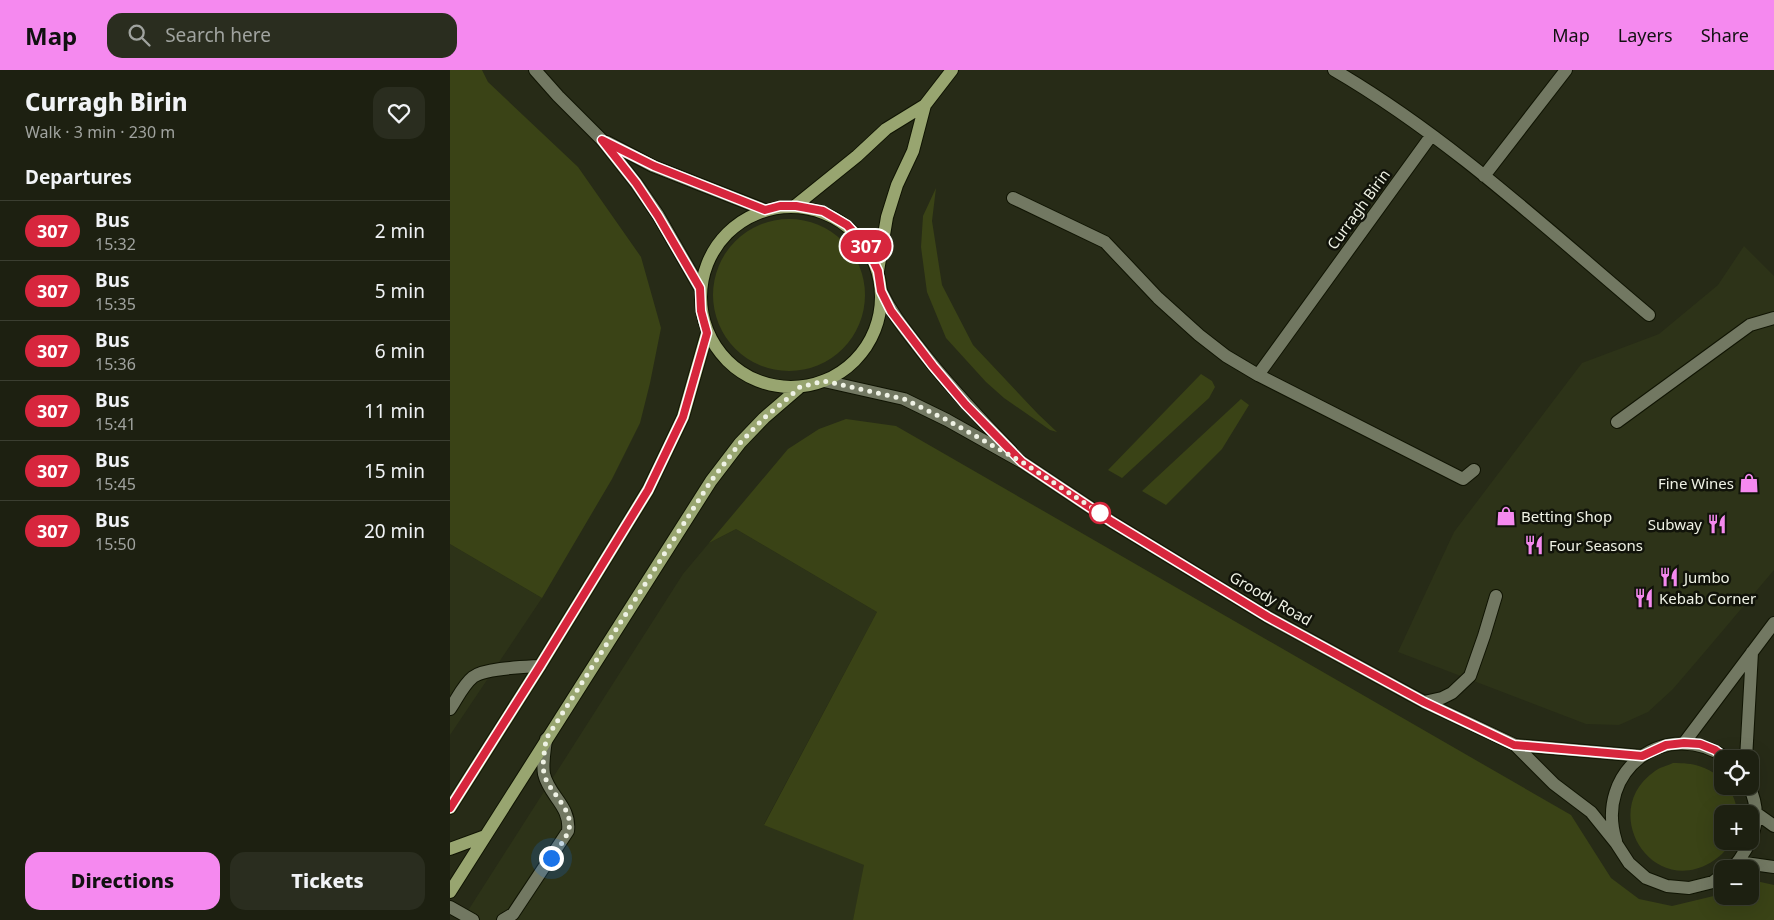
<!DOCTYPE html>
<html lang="en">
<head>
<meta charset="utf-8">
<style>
  body { margin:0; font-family:"Noto Sans",sans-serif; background:#2a2d1f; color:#f1f3f6; height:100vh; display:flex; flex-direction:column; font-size:19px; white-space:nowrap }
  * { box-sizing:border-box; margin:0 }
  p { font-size:16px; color:#a0a39f }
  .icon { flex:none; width:28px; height:28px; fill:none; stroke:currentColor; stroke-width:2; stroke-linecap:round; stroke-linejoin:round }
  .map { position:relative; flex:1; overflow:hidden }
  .drawer { display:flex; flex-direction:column; background:#1d2011; width:450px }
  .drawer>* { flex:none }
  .badge { padding:0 10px; border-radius:16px; font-size:18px; line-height:32px }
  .tools { position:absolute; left:1264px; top:680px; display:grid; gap:10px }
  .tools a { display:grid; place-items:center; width:45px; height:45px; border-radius:10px; background:#1d2011; box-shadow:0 5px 20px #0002,0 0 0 1px #3b3e31; font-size:25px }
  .you { position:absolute; width:25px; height:25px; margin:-12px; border:4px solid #fff; border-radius:50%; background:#1a73e8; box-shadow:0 0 0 8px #1a73e833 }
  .map>.badge { position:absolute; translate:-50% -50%; box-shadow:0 0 0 2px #fff }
  h2 { padding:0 25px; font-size:19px; line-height:45px }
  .round { display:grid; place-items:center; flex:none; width:52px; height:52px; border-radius:15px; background:#2a2d1f }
  .head { display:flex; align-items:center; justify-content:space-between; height:85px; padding:0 25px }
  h1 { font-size:24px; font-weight:800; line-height:38px }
  .primary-button { display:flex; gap:10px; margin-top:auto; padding:10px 25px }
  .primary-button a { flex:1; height:58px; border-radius:15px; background:#f589ef; color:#111; font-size:20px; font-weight:800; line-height:58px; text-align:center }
  .primary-button a+a { background:#2a2d1f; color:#f1f3f6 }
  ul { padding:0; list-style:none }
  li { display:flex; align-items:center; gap:15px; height:60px; padding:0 25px; border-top:1px solid #3b3e31 }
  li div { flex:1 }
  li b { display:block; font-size:19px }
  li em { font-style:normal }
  li .badge { min-width:55px; font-weight:700; text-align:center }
  header { display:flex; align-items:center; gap:30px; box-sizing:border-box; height:70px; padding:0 25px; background:#f589ef; color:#111 }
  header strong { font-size:24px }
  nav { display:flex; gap:28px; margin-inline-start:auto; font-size:18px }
  .search { width:350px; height:45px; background:#2a2d1f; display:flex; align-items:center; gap:12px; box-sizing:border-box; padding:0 18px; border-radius:15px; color:#a0a39f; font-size:19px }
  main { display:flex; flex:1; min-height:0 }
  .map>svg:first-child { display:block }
  .built { fill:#2d3318 }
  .green { fill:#3a4316 }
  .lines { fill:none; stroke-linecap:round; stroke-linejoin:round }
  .minor-casing { stroke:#101403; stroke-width:14 }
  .major-casing { stroke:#101403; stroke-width:14 }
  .minor { stroke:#727862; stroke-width:12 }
  .major { stroke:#98a570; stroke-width:12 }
  .line-casing { stroke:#fff; stroke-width:11 }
  .line { stroke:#d7263d; stroke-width:8 }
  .walk { stroke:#eff2e5; stroke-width:5; stroke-dasharray:0 9 }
  .stop-dot { fill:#fff; stroke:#d7263d; stroke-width:2.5 }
  .labels { text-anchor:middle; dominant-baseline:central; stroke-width:5; stroke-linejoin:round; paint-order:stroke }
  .street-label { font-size:15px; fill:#eff2e5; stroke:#11130a }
  .poi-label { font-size:15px; fill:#eff2e5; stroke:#11130a; text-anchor:start }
</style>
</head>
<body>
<header>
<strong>Map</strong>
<div class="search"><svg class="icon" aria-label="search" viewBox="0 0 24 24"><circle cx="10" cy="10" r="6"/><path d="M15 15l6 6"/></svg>Search here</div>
<nav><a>Map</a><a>Layers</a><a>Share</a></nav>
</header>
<main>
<section class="drawer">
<div class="head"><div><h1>Curragh Birin</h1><p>Walk · 3 min · 230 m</p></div><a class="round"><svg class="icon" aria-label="heart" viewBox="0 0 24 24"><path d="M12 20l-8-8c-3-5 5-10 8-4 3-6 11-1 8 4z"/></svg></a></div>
<h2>Departures</h2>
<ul>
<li><span class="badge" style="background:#d7263d;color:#fff">307</span><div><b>Bus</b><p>15:32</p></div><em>2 min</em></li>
<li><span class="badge" style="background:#d7263d;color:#fff">307</span><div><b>Bus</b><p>15:35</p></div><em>5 min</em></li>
<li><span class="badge" style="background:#d7263d;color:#fff">307</span><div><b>Bus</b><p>15:36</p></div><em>6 min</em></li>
<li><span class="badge" style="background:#d7263d;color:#fff">307</span><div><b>Bus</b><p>15:41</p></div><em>11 min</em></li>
<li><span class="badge" style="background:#d7263d;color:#fff">307</span><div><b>Bus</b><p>15:45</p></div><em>15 min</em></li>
<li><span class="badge" style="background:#d7263d;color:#fff">307</span><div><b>Bus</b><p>15:50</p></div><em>20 min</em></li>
</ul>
<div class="primary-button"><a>Directions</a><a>Tickets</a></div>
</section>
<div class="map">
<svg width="1324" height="850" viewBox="0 0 1324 850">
  <rect width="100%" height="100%" fill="#272b17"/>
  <path class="built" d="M 1294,176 L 1324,206 L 1324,500 L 1253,584 L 1223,619 L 1198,642 L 1169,655 L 1136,654 L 948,582 L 1004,462 L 1132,293 L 1209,264 L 1268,215 Z
    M 286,459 L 427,542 L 314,754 L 415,795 L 403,850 L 12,850 L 233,504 L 259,473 Z
    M 0,474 L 92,528 L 0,665 Z"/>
  <path class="green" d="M 0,0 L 32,0 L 38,12 L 128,97 L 191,187 L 211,258 L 200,313 L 190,353 L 162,409 L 92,528 L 0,474 Z
    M 486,118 L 482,151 L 492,215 L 523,275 L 588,344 L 607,362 L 600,360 L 554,328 L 536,312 L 496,268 L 477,222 L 471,177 L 473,146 Z
    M263 225a76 76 0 1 1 152 0a76 76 0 1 1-152 0Z
    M 751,304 L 762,311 L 765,317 L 759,328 L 672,408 L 658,400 Z
    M 791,329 L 799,335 L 772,379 L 716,435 L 692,421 Z
    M 396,349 L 446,356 L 1121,745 L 1161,808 L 1189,829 L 1222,836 L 1272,824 L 1272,826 L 1300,826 L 1300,814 L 1306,811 L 1324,815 L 1324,850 L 403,850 L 414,795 L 314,755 L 427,542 L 286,459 L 259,473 L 338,379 L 369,359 Z
    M 1223,693 C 1245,693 1254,696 1272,708 L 1272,716 L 1277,716 C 1283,724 1287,734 1287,744 L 1272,744 L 1272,771 L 1281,771 C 1277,781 1268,788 1260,793 C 1200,827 1148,740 1205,701 C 1210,697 1217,696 1223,693 Z"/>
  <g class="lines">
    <defs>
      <path id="minor" d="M 85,0 L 108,26 L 152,70 L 186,113 L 208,145 L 250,218
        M 884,0 C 999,67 1098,160 1199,245
        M 981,66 L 808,305 L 1013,409 L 1024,400
        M 157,72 L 203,96 L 315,140
        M 1034,106 L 1116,0
        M 563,128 L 655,172 L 708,228 L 749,265 L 776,286 L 808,305
        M 431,221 C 441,242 453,257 467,275 C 496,313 528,347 561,381
        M 374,311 L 454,329 L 497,350 L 572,392 L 662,452 L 818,547 L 974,632 L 1065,675 L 1104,714 L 1141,742 L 1166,773 L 1179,793 L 1196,808 L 1217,816 L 1239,818 L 1263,812 L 1272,805
        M 1167,352 L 1300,255 L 1324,248
        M 974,632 L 992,628 L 1002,623 L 1020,606 L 1034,566 L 1046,526
        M 0,639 C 7,629 13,615 23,607 C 35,598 74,597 90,596
        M 1234,673 L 1324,553
        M 1065,675 L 1192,686
        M 1296,689 L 1302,582
        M 1306,743 L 1324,756
        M 1166,771 C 1144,701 1216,645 1278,689
        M 1288,792 L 1324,797
        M 1282,799 C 1303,774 1314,748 1299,716
        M 0,837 L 23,850
        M 53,850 L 63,844 L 118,761 C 121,736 99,726 94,704 C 92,693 95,680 96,669"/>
      <path id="major" d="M 345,136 L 407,86 L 436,59 L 475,35
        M251 227a90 90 0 1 1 180 0a90 90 0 1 1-180 0Z
        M 428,201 L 437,147 L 447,115 L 463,81 L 475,35 L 502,0
        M 0,738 L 90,596 L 198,420 L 233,347 L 257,263
        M 0,779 L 35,766
        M 0,822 L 261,411 L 290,373 L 314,348 L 350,317"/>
    </defs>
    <use href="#minor" class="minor-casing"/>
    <use href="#major" class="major-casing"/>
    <use href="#minor" class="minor"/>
    <use href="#major" class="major"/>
  </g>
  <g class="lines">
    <defs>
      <path id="line" d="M 0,738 L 90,596 L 198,420 L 233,347 L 257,263 L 251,241 L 250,218 L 208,146 L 186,113 L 152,70 L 204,96 L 315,140 L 330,136 L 346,136 L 373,141 L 397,155 L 416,176 L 428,201 L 431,221 L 441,241 L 483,296 L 516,335 L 572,392 L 662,452 L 818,547 L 974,632 L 1064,675 L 1192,686 L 1216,675 L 1234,673 L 1250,674 L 1265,680 L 1277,689"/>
    </defs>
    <use href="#line" class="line-casing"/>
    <use href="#line" class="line"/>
    <path class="walk" d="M 101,788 C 107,780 114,771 118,762 C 126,742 101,724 95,707 C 91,695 95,681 96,669 L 261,411 L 290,373 L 314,348 L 338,328 L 350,317 L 374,311 L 454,329 L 497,350 L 572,392 L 650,443"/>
  </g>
  <defs>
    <symbol id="shop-bare" viewBox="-9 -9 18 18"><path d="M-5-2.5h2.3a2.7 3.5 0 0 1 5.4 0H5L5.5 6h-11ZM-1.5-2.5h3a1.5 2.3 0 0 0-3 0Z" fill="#f589ef" stroke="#11130a" stroke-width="2.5" paint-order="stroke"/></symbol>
    <symbol id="restaurant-bare" viewBox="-9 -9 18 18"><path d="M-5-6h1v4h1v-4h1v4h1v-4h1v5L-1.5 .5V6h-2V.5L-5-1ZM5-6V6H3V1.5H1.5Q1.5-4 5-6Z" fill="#f589ef" stroke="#11130a" stroke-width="2.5" paint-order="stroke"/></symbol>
  </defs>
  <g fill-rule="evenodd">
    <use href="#shop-bare" x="1285" y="399" width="28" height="28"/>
    <use href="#shop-bare" x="1042" y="432" width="28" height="28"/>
    <use href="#restaurant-bare" x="1253" y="440" width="28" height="28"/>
    <use href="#restaurant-bare" x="1070" y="461" width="28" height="28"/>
    <use href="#restaurant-bare" x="1205" y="493" width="28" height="28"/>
    <use href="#restaurant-bare" x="1180" y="514" width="28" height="28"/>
  </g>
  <circle class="stop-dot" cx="650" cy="443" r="10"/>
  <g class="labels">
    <g class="street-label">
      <text transform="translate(908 139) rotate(-54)">Curragh Birin</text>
      <text transform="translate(821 528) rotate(30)">Groody Road</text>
    </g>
    <g class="poi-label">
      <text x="1284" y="413" text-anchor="end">Fine Wines</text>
      <text x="1071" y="446">Betting Shop</text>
      <text x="1252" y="454" text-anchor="end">Subway</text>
      <text x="1099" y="475">Four Seasons</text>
      <text x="1234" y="507">Jumbo</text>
      <text x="1209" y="528">Kebab Corner</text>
    </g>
  </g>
</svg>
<div class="tools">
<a><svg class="icon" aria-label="locate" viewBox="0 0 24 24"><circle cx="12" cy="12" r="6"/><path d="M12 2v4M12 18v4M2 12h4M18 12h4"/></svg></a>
<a>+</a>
<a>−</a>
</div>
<div class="you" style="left:101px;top:788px"></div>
<b class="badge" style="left:416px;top:176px;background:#d7263d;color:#fff">307</b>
</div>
</main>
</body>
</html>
